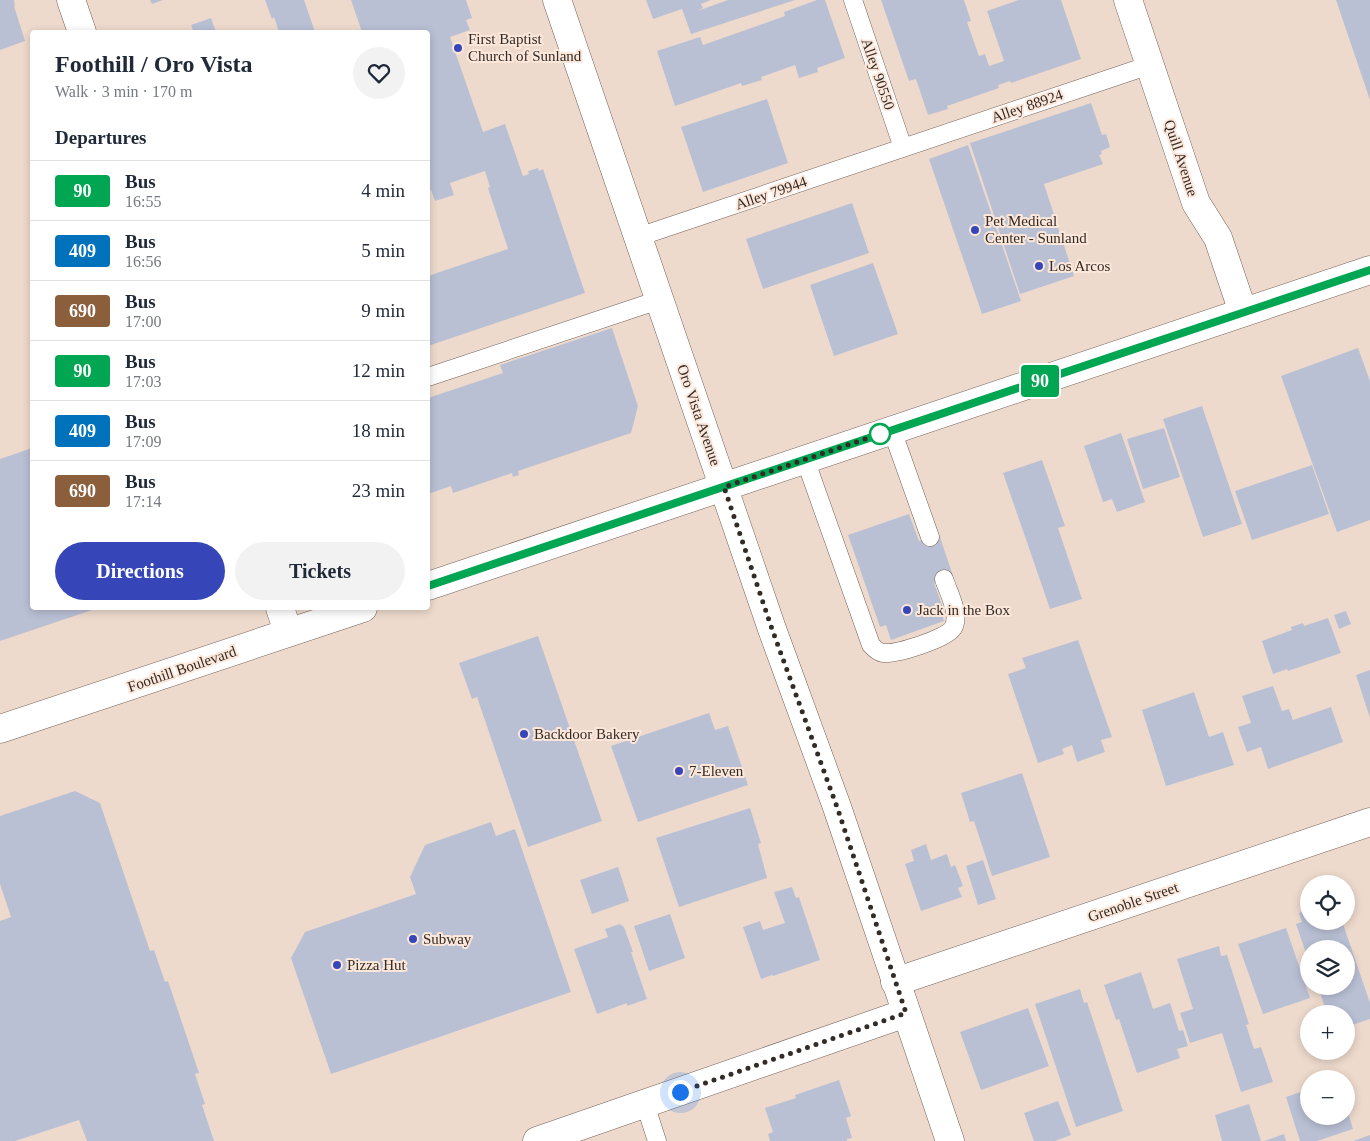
<!DOCTYPE html>
<html lang="en">
<head>
<meta charset="utf-8">
<style>
  body { margin:0; font-family:"Times New Roman",serif; background:#f2f2f3; color:#1f2937; height:100vh; display:flex; flex-direction:column; font-size:19px; white-space:nowrap }
  * { box-sizing:border-box; margin:0 }
  p { font-size:16px; color:#747a83 }
  .icon { flex:none; width:28px; height:28px; fill:none; stroke:currentColor; stroke-width:2; stroke-linecap:round; stroke-linejoin:round }
  .map { position:relative; flex:1; overflow:hidden }
  .sheet { position:absolute; left:30px; top:30px; width:400px; height:580px; display:flex; flex-direction:column; background:#fff; border-radius:5px; box-shadow:0 2px 8px #0003 }
  .sheet>* { flex:none }
  .badge { padding:0 10px; border-radius:4px; font-size:18px; line-height:32px }
  .fabs { position:absolute; left:1300px; top:875px; display:grid; gap:10px }
  .fabs a { display:grid; place-items:center; width:55px; height:55px; border-radius:50%; background:#fff; box-shadow:0 2px 8px #0003; font-size:25px }
  .you { position:absolute; width:25px; height:25px; margin:-12px; border:4px solid #fff; border-radius:50%; background:#1a73e8; box-shadow:0 0 0 8px #1a73e833 }
  .map>.badge { position:absolute; translate:-50% -50%; box-shadow:0 0 0 2px #fff }
  h2 { padding:0 25px; font-size:19px; line-height:45px }
  .round { display:grid; place-items:center; flex:none; width:52px; height:52px; border-radius:26px; background:#f2f2f3 }
  .head { display:flex; align-items:center; justify-content:space-between; height:85px; padding:0 25px }
  h1 { font-size:24px; font-weight:700; line-height:38px }
  .cta { display:flex; gap:10px; margin-top:auto; padding:10px 25px }
  .cta a { flex:1; height:58px; border-radius:30px; background:#3646b8; color:#fff; font-size:20px; font-weight:700; line-height:58px; text-align:center }
  .cta a+a { background:#f2f2f3; color:#1f2937 }
  ul { padding:0; list-style:none }
  li { display:flex; align-items:center; gap:15px; height:60px; padding:0 25px; border-top:1px solid #e0e1e3 }
  li div { flex:1 }
  li b { display:block; font-size:19px }
  li em { font-style:normal }
  li .badge { min-width:55px; font-weight:700; text-align:center }
  .map>svg:first-child { display:block }
  .building { fill:#bac0d4 }
  .lines { fill:none; stroke-linecap:round; stroke-linejoin:round }
  .service-casing { stroke:#736157; stroke-width:19 }
  .minor-casing { stroke:#736157; stroke-width:29 }
  .tertiary-casing { stroke:#736157; stroke-width:29 }
  .primary-casing { stroke:#736157; stroke-width:29 }
  .service { stroke:#fff; stroke-width:18 }
  .minor { stroke:#fff; stroke-width:28 }
  .tertiary { stroke:#fff; stroke-width:28 }
  .primary { stroke:#fff; stroke-width:28 }
  .line-casing { stroke:#fff; stroke-width:11 }
  .line { stroke:#00a651; stroke-width:8 }
  .walk { stroke:#322b26; stroke-width:5; stroke-dasharray:0 9 }
  .poi-dot { fill:#3646b8; stroke:#fce7da; stroke-width:2 }
  .stop-dot { fill:#fff; stroke:#00a651; stroke-width:2.5 }
  .labels { text-anchor:middle; dominant-baseline:central; stroke-width:4; stroke-linejoin:round; paint-order:stroke }
  .poi-label { font-size:15px; fill:#322b26; stroke:#fce7da; text-anchor:start }
  .street-label { font-size:15px; fill:#322b26; stroke:#fce7da }
</style>
</head>
<body>
<div class="map">
<svg width="1370" height="1141" viewBox="0 0 1370 1141">
  <rect width="100%" height="100%" fill="#eedacd"/>
  <path class="building" d="M 0,0 L 14,0 L 15,6 L 14,6 L 25,41 L 0,50 Z
    M 150,0 L 163,0 L 152,4 Z
    M 265,0 L 304,0 L 315,32 L 279,32 L 274,17 L 272,19 Z
    M 351,0 L 466,0 L 472,18 L 466,20 L 470,30 L 450,37 L 483,132 L 505,124 L 523,176 L 529,174 L 528,171 L 538,168 L 539,171 L 543,169 L 585,293 L 428,346 L 428,276 L 508,249 L 488,188 L 490,187 L 485,171 L 450,183 L 454,195 L 435,201 L 431,190 L 428,191 L 428,32 L 362,32 Z
    M 646,0 L 711,0 L 701,4 L 703,8 L 697,11 L 728,0 L 795,0 L 691,34 L 682,9 L 653,19 Z
    M 817,0 L 825,0 L 845,58 L 817,68 L 818,72 L 799,78 L 795,65 L 761,77 L 762,80 L 742,86 L 741,83 L 675,106 L 657,51 L 700,37 L 703,45 L 785,16 L 784,12 Z
    M 881,0 L 964,0 L 971,21 L 967,22 L 979,56 L 985,54 L 989,66 L 1004,61 L 987,11 L 1019,0 L 1061,0 L 1081,59 L 1011,83 L 1010,81 L 998,85 L 999,88 L 947,106 L 948,109 L 928,115 L 916,79 L 909,81 Z
    M 1336,0 L 1370,0 L 1370,100 Z
    M 211,18 L 216,32 L 188,32 L 193,30 L 191,25 Z
    M 767,99 L 788,163 L 703,192 L 681,127 Z
    M 1091,103 L 1102,135 L 1106,134 L 1110,147 L 1101,151 L 1102,154 L 1099,155 L 1103,164 L 1044,184 L 1074,276 L 1020,294 L 970,143 Z
    M 968,145 L 1021,301 L 982,314 L 929,159 Z
    M 852,203 L 869,253 L 763,289 L 746,239 Z
    M 873,263 L 898,334 L 834,356 L 810,285 Z
    M 612,328 L 638,406 L 631,433 L 518,471 L 519,475 L 513,477 L 512,473 L 453,493 L 451,486 L 428,494 L 428,398 L 503,373 L 500,365 Z
    M 1358,348 L 1370,381 L 1370,520 L 1337,532 L 1281,376 Z
    M 1202,406 L 1242,524 L 1203,537 L 1163,419 Z
    M 1164,428 L 1180,477 L 1143,489 L 1127,439 Z
    M 1121,433 L 1145,502 L 1117,512 L 1112,499 L 1103,502 L 1084,446 Z
    M 32,448 L 32,608 L 98,608 L 0,641 L 0,459 Z
    M 1042,460 L 1065,526 L 1058,528 L 1082,599 L 1050,609 L 1003,473 Z
    M 1312,465 L 1329,514 L 1252,540 L 1235,491 Z
    M 909,514 L 919,541 L 939,534 L 953,576 L 934,583 L 943,608 L 940,609 L 944,621 L 891,640 L 886,625 L 880,627 L 848,535 Z
    M 1346,611 L 1351,624 L 1339,629 L 1334,615 Z
    M 1328,618 L 1341,653 L 1288,671 L 1287,669 L 1273,674 L 1262,641 L 1292,630 L 1291,627 L 1303,623 L 1304,626 Z
    M 538,636 L 602,821 L 528,847 L 477,697 L 472,699 L 459,663 Z
    M 1078,640 L 1112,737 L 1101,740 L 1105,752 L 1077,762 L 1072,745 L 1062,749 L 1064,754 L 1038,763 L 1008,674 L 1026,668 L 1022,658 Z
    M 1370,670 L 1370,718 L 1356,675 Z
    M 1273,686 L 1282,711 L 1289,709 L 1293,720 L 1331,707 L 1343,742 L 1268,769 L 1261,747 L 1247,752 L 1238,727 L 1251,723 L 1242,696 Z
    M 1194,692 L 1209,737 L 1223,732 L 1234,765 L 1166,786 L 1142,710 Z
    M 709,713 L 715,730 L 728,726 L 748,785 L 638,822 L 611,746 Z
    M 1022,773 L 1050,857 L 992,876 L 974,821 L 970,822 L 961,793 Z
    M 75,791 L 100,803 L 150,951 L 154,950 L 165,982 L 168,981 L 199,1073 L 195,1074 L 205,1104 L 202,1105 L 214,1141 L 87,1141 L 79,1120 L 15,1141 L 0,1141 L 0,921 L 11,917 L 0,884 L 0,816 Z
    M 750,808 L 761,843 L 758,844 L 767,878 L 679,907 L 656,838 Z
    M 491,822 L 496,836 L 515,829 L 571,992 L 331,1074 L 291,958 L 305,932 L 416,894 L 410,877 L 425,845 Z
    M 926,844 L 931,860 L 947,854 L 951,867 L 955,865 L 963,886 L 958,888 L 962,897 L 921,911 L 905,864 L 914,861 L 911,850 Z
    M 983,860 L 996,899 L 978,905 L 966,866 Z
    M 618,867 L 629,901 L 592,914 L 580,880 Z
    M 792,887 L 796,898 L 799,897 L 820,960 L 773,976 L 772,975 L 761,979 L 743,927 L 760,921 L 763,930 L 785,923 L 774,892 Z
    M 1309,910 L 1309,921 L 1342,921 L 1370,1003 L 1370,1019 L 1346,1027 L 1346,1014 L 1327,1014 L 1318,986 L 1346,986 L 1346,949 L 1309,949 L 1308,959 L 1296,924 L 1302,922 L 1299,913 Z
    M 670,914 L 685,958 L 649,971 L 634,926 Z
    M 620,924 L 624,927 L 633,952 L 631,952 L 647,999 L 627,1006 L 627,1003 L 597,1014 L 574,949 L 608,937 L 605,929 Z
    M 1286,928 L 1310,998 L 1263,1014 L 1238,944 Z
    M 1219,946 L 1221,956 L 1227,955 L 1249,1024 L 1246,1025 L 1254,1049 L 1261,1047 L 1273,1082 L 1241,1092 L 1222,1033 L 1190,1043 L 1180,1013 L 1193,1009 L 1177,959 Z
    M 1141,972 L 1153,1009 L 1170,1003 L 1179,1031 L 1183,1030 L 1188,1046 L 1177,1049 L 1180,1058 L 1137,1073 L 1119,1019 L 1116,1020 L 1104,985 Z
    M 1080,989 L 1084,1003 L 1087,1002 L 1123,1111 L 1076,1127 L 1035,1004 Z
    M 1028,1008 L 1049,1066 L 981,1090 L 960,1032 Z
    M 839,1080 L 851,1116 L 846,1118 L 852,1138 L 847,1139 L 847,1141 L 770,1141 L 768,1134 L 773,1132 L 765,1108 L 796,1098 L 795,1095 Z
    M 1309,1089 L 1309,1116 L 1346,1116 L 1347,1110 L 1353,1129 L 1317,1141 L 1300,1141 L 1286,1097 Z
    M 1058,1101 L 1071,1135 L 1055,1141 L 1034,1141 L 1024,1113 Z
    M 1249,1104 L 1261,1141 L 1222,1141 L 1215,1115 Z
    M 1284,1134 L 1286,1141 L 1264,1141 Z
    M 1370,1135 L 1370,1141 L 1353,1141 Z"/>
  <g class="lines">
    <defs>
      <path id="service" d="M 853,0 L 903,148
        M 638,237 L 1150,65
        M 428,377 L 659,300
        M 892,430 L 930,537
        M 805,459 L 871,645 C 875,649 879,653 884,653 C 897,654 946,639 953,628 C 961,614 948,592 944,579
        M 645,1104 L 657,1141"/>
      <path id="minor" d="M 71,0 L 82,32
        M 1128,0 L 1196,203 L 1218,238 L 1243,312
        M 280,608 L 288,632
        M 895,982 L 1370,822
        M 537,1141 L 906,1013"/>
      <path id="tertiary" d="M 557,0 L 772,629 L 837,807 L 950,1141"/>
      <path id="primary" d="M 428,586 L 1370,270
        M 0,729 L 363,608"/>
    </defs>
    <use href="#service" class="service-casing"/>
    <use href="#minor" class="minor-casing"/>
    <use href="#tertiary" class="tertiary-casing"/>
    <use href="#primary" class="primary-casing"/>
    <use href="#service" class="service"/>
    <use href="#minor" class="minor"/>
    <use href="#tertiary" class="tertiary"/>
    <use href="#primary" class="primary"/>
  </g>
  <g class="lines">
    <defs>
      <path id="line" d="M 428,586 L 1370,270"/>
    </defs>
    <use href="#line" class="line-casing"/>
    <use href="#line" class="line"/>
    <path class="walk" d="M 680,1092 L 906,1013 L 837,807 L 772,629 L 724,487 L 880,434"/>
  </g>
  <g class="poi-dot">
    <circle cx="458" cy="48" r="5"/>
    <circle cx="975" cy="230" r="5"/>
    <circle cx="1039" cy="266" r="5"/>
    <circle cx="907" cy="610" r="5"/>
    <circle cx="524" cy="734" r="5"/>
    <circle cx="679" cy="771" r="5"/>
    <circle cx="413" cy="939" r="5"/>
    <circle cx="337" cy="965" r="5"/>
  </g>
  <circle class="stop-dot" cx="880" cy="434" r="10"/>
  <g class="labels">
    <g class="poi-label">
      <text x="468" y="39">First Baptist<tspan x="468" dy="17">Church of Sunland</tspan></text>
      <text x="985" y="221">Pet Medical<tspan x="985" dy="17">Center - Sunland</tspan></text>
      <text x="1049" y="266">Los Arcos</text>
      <text x="917" y="610">Jack in the Box</text>
      <text x="534" y="734">Backdoor Bakery</text>
      <text x="689" y="771">7-Eleven</text>
      <text x="423" y="939">Subway</text>
      <text x="347" y="965">Pizza Hut</text>
    </g>
    <g class="street-label">
      <text transform="translate(878 74) rotate(71)">Alley 90550</text>
      <text transform="translate(1027 106) rotate(-19)">Alley 88924</text>
      <text transform="translate(1181 158) rotate(72)">Quill Avenue</text>
      <text transform="translate(771 193) rotate(-19)">Alley 79944</text>
      <text transform="translate(699 415) rotate(71)">Oro Vista Avenue</text>
      <text transform="translate(182 669) rotate(-19)">Foothill Boulevard</text>
      <text transform="translate(1133 902) rotate(-19)">Grenoble Street</text>
    </g>
  </g>
</svg>
<div class="fabs">
<a><svg class="icon" aria-label="locate" viewBox="0 0 24 24"><circle cx="12" cy="12" r="6"/><path d="M12 2v4M12 18v4M2 12h4M18 12h4"/></svg></a>
<a><svg class="icon" aria-label="layers" viewBox="0 0 24 24"><path d="M12 4l9 5-9 5-9-5zM3 14l9 5 9-5"/></svg></a>
<a>+</a>
<a>−</a>
</div>
<div class="you" style="left:680px;top:1092px"></div>
<b class="badge" style="left:1040px;top:381px;background:#00a651;color:#fff">90</b>
<section class="sheet">
<div class="head"><div><h1>Foothill / Oro Vista</h1><p>Walk · 3 min · 170 m</p></div><a class="round"><svg class="icon" aria-label="heart" viewBox="0 0 24 24"><path d="M12 20l-8-8c-3-5 5-10 8-4 3-6 11-1 8 4z"/></svg></a></div>
<h2>Departures</h2>
<ul>
<li><span class="badge" style="background:#00a651;color:#fff">90</span><div><b>Bus</b><p>16:55</p></div><em>4 min</em></li>
<li><span class="badge" style="background:#0072bc;color:#fff">409</span><div><b>Bus</b><p>16:56</p></div><em>5 min</em></li>
<li><span class="badge" style="background:#8b5e3c;color:#fff">690</span><div><b>Bus</b><p>17:00</p></div><em>9 min</em></li>
<li><span class="badge" style="background:#00a651;color:#fff">90</span><div><b>Bus</b><p>17:03</p></div><em>12 min</em></li>
<li><span class="badge" style="background:#0072bc;color:#fff">409</span><div><b>Bus</b><p>17:09</p></div><em>18 min</em></li>
<li><span class="badge" style="background:#8b5e3c;color:#fff">690</span><div><b>Bus</b><p>17:14</p></div><em>23 min</em></li>
</ul>
<div class="cta"><a>Directions</a><a>Tickets</a></div>
</section>
</div>
</body>
</html>
